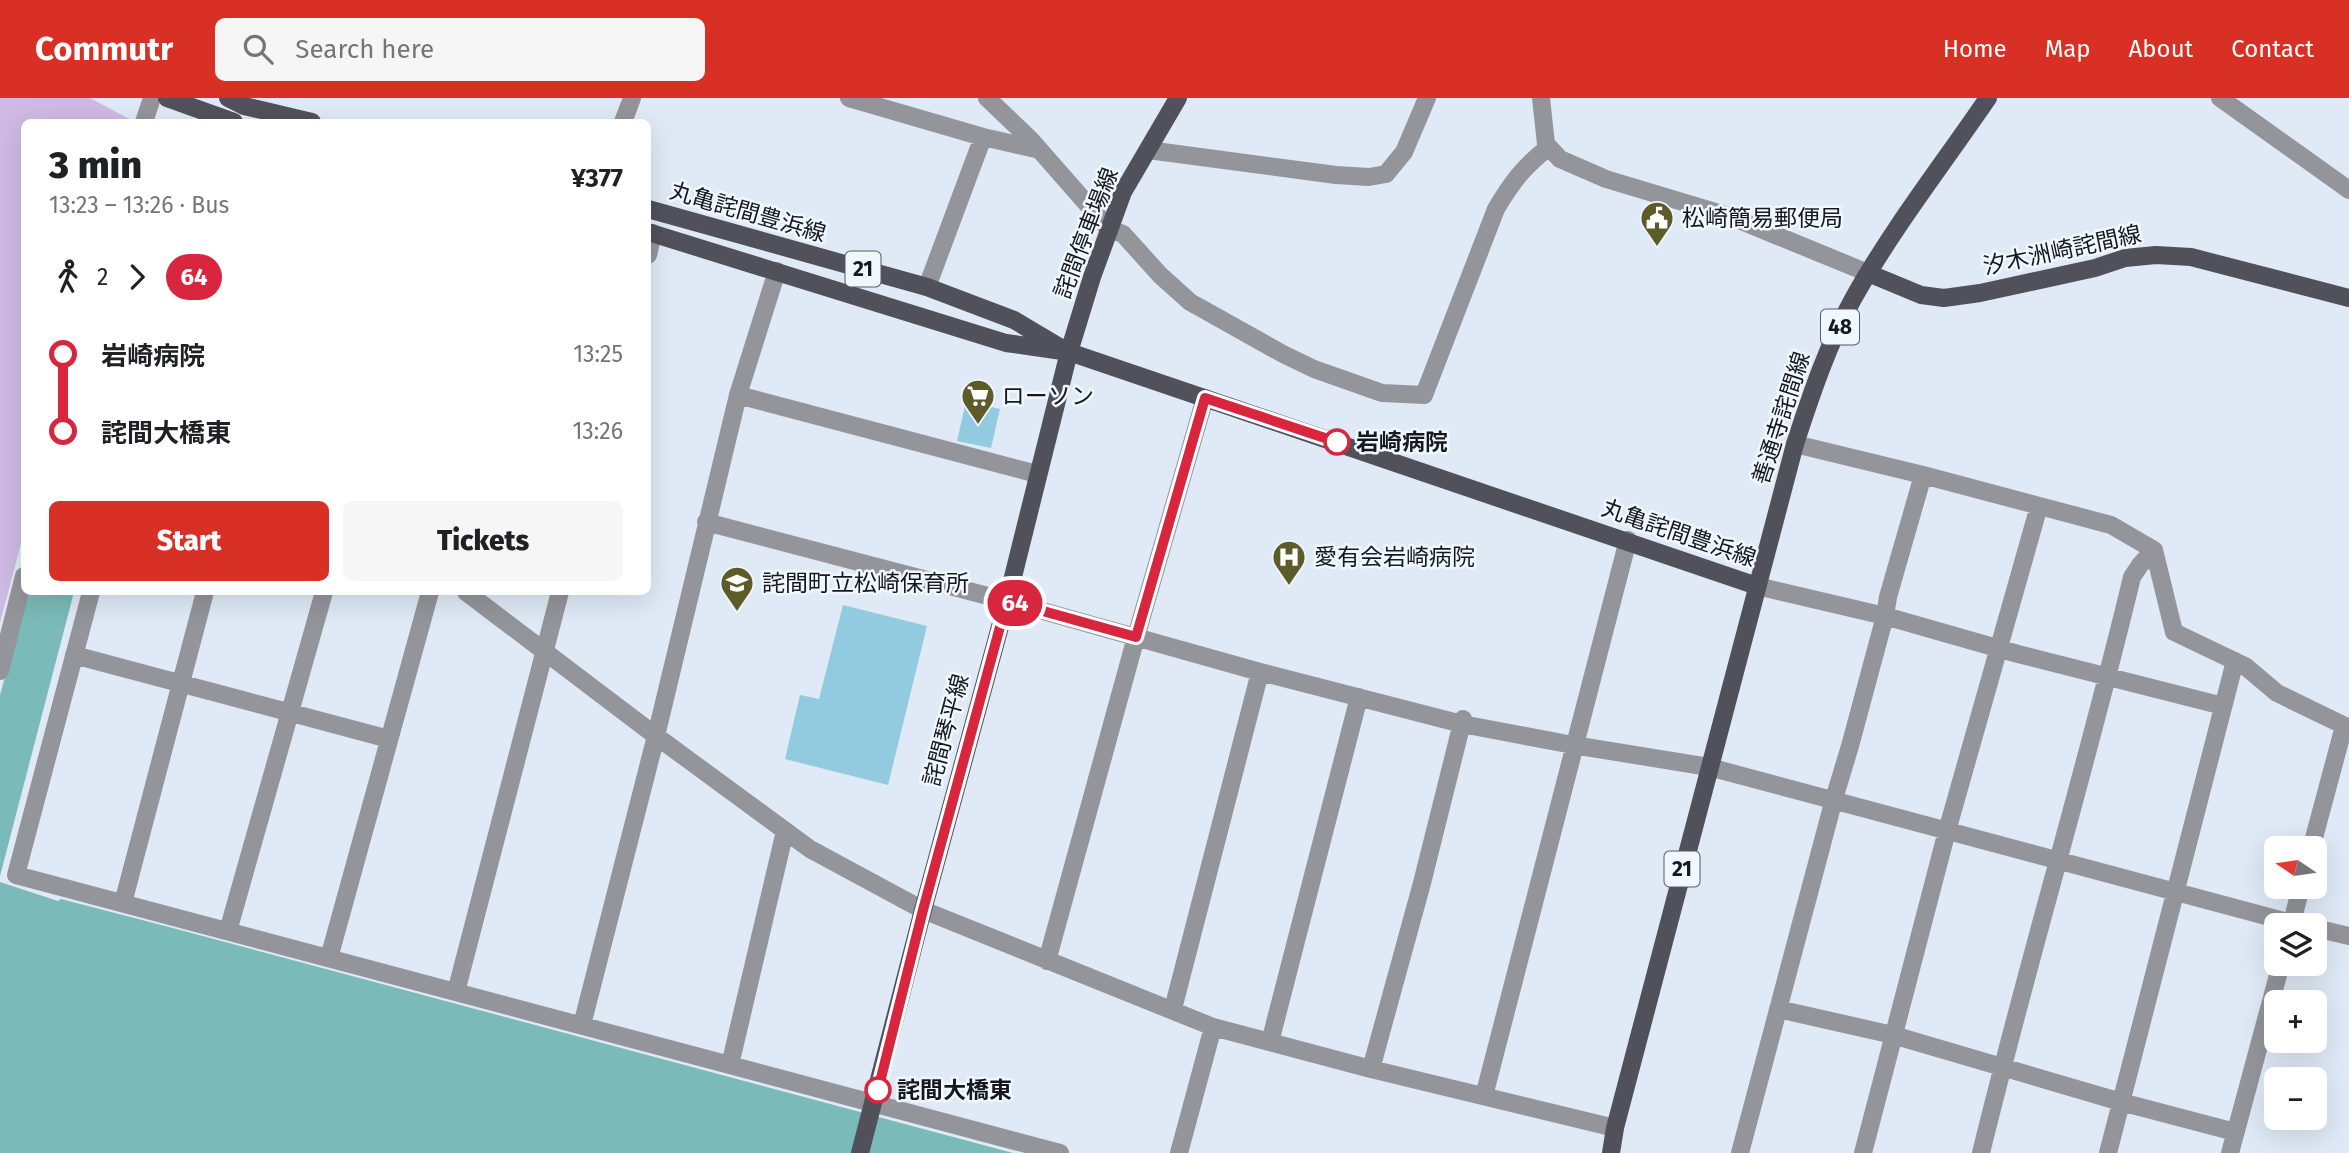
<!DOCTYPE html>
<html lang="en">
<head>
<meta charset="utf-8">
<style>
  body { margin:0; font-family:"Fira Sans","Noto Sans JP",sans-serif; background:#f6f6f6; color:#202124; height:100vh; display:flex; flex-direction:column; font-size:26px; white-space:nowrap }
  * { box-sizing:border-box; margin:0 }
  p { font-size:23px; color:#757577 }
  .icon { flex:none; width:38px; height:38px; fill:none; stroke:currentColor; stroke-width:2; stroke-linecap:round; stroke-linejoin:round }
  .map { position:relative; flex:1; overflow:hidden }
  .details { position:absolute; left:21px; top:21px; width:630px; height:476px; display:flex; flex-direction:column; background:#fff; border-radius:10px; box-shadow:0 7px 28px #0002 }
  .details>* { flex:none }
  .badge { padding:0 14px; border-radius:23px; font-size:24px; line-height:46px }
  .needle { width:46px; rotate:283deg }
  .fabs { position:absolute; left:2264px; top:738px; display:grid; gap:14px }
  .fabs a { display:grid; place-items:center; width:63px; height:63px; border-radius:10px; background:#fff; box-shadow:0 7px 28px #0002; font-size:35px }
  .map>.badge { position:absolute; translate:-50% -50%; box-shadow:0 0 0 4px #fff }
  .legs { display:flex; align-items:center; gap:10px; height:77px; padding:0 28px; font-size:23px }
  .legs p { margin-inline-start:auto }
  .overview { display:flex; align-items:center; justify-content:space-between; height:119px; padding:0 28px }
  h1 { font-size:38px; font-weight:800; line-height:52px }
  .primary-button { display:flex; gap:14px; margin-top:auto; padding:14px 28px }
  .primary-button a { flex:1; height:80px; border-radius:10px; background:#d93025; color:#fff; font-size:28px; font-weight:800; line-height:80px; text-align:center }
  .primary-button a+a { background:#f6f6f6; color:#202124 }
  ul { padding:0 28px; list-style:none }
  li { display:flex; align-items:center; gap:24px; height:77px; font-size:26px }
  li i { display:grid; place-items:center; width:10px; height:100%; margin:0 9px; background:currentColor }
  li i::after { content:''; width:18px; height:18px; margin:-9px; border:5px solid; border-radius:50%; background:#fff }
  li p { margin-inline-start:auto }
  li:first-child i { background:linear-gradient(#0000 50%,currentColor 0) }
  li:last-child i { background:linear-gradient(currentColor 50%,#0000 0) }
  header { display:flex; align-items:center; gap:42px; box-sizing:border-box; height:98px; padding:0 35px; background:#d93025; color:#fff }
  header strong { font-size:33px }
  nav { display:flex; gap:38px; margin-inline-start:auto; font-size:24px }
  .search { width:490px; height:63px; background:#f6f6f6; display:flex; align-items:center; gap:18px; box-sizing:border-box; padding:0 24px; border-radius:10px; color:#757577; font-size:26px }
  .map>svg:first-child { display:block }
  .green { fill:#cebae3 }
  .water { fill:#7abab8 }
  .building { fill:#92cbdf }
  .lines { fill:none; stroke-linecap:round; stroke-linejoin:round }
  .minor { stroke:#94959b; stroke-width:18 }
  .major { stroke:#50515b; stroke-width:18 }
  .line-1-casing { stroke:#fff; stroke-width:16 }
  .line-1 { stroke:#d7263d; stroke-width:10 }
  .stop-1-dot { fill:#fff; stroke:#d7263d; stroke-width:3.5 }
  .labels { text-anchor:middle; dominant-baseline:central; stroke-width:5; stroke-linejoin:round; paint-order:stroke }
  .shield { fill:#f0f7fe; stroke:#575c60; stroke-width:2 }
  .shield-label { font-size:21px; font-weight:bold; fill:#15191d }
  .street-label { font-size:23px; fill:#15191d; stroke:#f0f7fe }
  .poi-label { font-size:23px; fill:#15191d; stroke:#f0f7fe; text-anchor:start }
  .stop-label { font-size:23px; font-weight:bold; fill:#15191d; stroke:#f0f7fe; text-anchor:start }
</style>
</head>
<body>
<header>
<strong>Commutr</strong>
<div class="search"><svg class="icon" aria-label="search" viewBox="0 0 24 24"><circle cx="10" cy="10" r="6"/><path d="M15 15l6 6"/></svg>Search here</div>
<nav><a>Home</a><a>Map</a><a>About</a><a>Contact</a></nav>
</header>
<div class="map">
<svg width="2349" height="1055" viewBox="0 0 2349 1055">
  <rect width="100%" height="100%" fill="#dfeaf6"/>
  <path class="green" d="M 0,0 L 90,0 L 135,24 L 24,24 L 24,434 L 0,525 Z"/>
  <path class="water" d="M 28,494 L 74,494 L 0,778 L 0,597 Z
    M 0,784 L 58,803 L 61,801 L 169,829 L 1013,1055 L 0,1055 Z"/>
  <path class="building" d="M 966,303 L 1000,311 L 991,350 L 957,343 Z
    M 843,507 L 927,528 L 888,687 L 785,661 L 800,597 L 819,601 Z"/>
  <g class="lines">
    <path class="minor" d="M 849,0 L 983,39 L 1040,52
      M 987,0 L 1030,41 L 1109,131 L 1123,136 L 1160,177 L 1190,204 L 1283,256 L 1314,271 L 1382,295 L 1424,297 L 1496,111 C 1512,84 1524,68 1549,49
      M 1541,0 L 1546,46 L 1560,61 L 1606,81 L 1729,118 L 1868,175
      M 2220,0 L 2349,92
      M 144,24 L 152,0
      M 623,24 L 632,0
      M 1148,52 L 1336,77 L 1369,79 L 1386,76 L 1404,54 L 1427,0
      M 648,157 L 653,135
      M 927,189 L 983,39
      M 738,297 L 1037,376
      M 1795,346 L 1923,377 L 2111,427 L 2154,452 L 2174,534 L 2245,568 L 2277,595 L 2349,630
      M 706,424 L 1007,503 L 1260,574 L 1462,626 L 1573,647 L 1709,669 L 2303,828
      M 1757,488 L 1885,518 L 2018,556 L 2223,608
      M 91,494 L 16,777 L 1060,1055
      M 466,494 L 656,638 L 810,751 L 923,812 L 1213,929 L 1371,971 L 1615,1030
      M 74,557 L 389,641
      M 0,573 L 24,478
      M 2311,751 L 2344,628
      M 123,805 L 205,494
      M 2291,828 L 2301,789
      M 2315,830 L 2349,838
      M 228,833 L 324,494
      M 329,860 L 430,494
      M 1047,863 L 1136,539 L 1205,300
      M 456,894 L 560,494
      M 1173,911 L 1260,574
      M 1778,911 L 1893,937 L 2121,1004 L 2235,1034
      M 582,927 L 656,638 L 738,297 L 777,173
      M 1270,944 L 1359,599
      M 730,967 L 785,733
      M 1371,971 L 1422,785 L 1463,621
      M 1484,998 L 1628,442
      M 1179,1055 L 1213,929
      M 1740,1055 L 1834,701 L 1850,648 L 1885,518 L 1888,499 L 1923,377
      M 1863,1055 L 1947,733 L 2039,408
      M 1981,1055 C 2028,862 2086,672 2132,479 L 2140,467 L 2154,452
      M 2108,1055 L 2235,563
      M 2230,1055 L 2281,866"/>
    <path class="major" d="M 167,0 L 234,24
      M 228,0 L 244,8 L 312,24
      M 648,111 L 927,189 L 1014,222 L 1061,250
      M 648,134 L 1006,245 L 1069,254 L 1757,488
      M 1868,175 L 1921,197 L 1944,200 L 1980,195 L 2095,170 L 2125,160 L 2156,157 L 2191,159 L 2349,200
      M 860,1055 L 923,812 L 1007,503 L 1069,254 L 1092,179 L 1123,94 L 1178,0
      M 1611,1055 L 1615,1030 L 1795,346 C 1811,297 1828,246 1853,201 C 1892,131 1943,66 1988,0"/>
  </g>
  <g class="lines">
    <defs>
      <path id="line-1" d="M 878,992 L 923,812 L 1007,503 L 1136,539 L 1205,300 L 1337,344"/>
    </defs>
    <use href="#line-1" class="line-1-casing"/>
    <use href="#line-1" class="line-1"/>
  </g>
  <defs>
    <symbol id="civic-pin" viewBox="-11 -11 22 30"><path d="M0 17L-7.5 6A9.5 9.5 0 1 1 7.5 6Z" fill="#5d5c29" stroke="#f0f7fe"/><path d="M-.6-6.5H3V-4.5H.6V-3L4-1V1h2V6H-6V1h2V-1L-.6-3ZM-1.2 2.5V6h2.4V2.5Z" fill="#fff"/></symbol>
    <symbol id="supermarket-pin" viewBox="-11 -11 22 30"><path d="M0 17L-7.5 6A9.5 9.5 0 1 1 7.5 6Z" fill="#5d5c29" stroke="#f0f7fe"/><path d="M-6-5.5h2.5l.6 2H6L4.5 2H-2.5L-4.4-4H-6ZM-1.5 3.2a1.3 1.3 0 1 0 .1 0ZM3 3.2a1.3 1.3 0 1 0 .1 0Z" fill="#fff"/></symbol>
    <symbol id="hospital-pin" viewBox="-11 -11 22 30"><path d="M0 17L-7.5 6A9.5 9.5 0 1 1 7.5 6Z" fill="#5d5c29" stroke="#f0f7fe"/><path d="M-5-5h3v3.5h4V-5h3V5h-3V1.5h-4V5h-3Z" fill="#fff"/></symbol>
    <symbol id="school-pin" viewBox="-11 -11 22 30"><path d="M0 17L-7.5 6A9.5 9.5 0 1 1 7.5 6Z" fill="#5d5c29" stroke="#f0f7fe"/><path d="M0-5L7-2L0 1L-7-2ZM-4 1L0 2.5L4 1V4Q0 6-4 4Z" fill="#fff"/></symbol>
  </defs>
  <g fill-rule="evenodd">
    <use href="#civic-pin" x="1638" y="101" width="38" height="52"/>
    <use href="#supermarket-pin" x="959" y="279" width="38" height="52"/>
    <use href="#hospital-pin" x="1270" y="440" width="38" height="52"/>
    <use href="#school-pin" x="718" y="466" width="38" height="52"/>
  </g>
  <g class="stop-1-dot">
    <circle cx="1337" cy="344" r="12"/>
    <circle cx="878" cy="992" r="12"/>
  </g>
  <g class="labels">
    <g class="shield">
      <rect x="845.5" y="153.5" width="35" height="35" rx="5"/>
      <rect x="1821" y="211.5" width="38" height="35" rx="5"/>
      <rect x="1664.5" y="753.5" width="35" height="35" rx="5"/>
    </g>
    <g class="shield-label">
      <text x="863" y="171">21</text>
      <text x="1840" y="229">48</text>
      <text x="1682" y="771">21</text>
    </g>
    <g class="street-label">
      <text transform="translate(748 114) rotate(16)">丸亀詫間豊浜線</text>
      <text transform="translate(1086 135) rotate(-69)">詫間停車場線</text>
      <text transform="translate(2062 152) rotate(-12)">汐木洲崎詫間線</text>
      <text transform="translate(1781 320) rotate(-72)">善通寺詫間線</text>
      <text transform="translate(1679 435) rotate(19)">丸亀詫間豊浜線</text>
      <text transform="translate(946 632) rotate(-75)">詫間琴平線</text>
    </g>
    <g class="poi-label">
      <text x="1682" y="120">松崎簡易郵便局</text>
      <text x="1002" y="298">ローソン</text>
      <text x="1314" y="459">愛有会岩崎病院</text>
      <text x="762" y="485">詫間町立松崎保育所</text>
    </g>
    <g class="stop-label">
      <text x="1356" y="344">岩崎病院</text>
      <text x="897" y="992">詫間大橋東</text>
    </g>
  </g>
</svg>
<div class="fabs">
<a><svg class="needle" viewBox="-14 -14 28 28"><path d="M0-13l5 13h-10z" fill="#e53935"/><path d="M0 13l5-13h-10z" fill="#757577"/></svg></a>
<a><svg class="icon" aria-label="layers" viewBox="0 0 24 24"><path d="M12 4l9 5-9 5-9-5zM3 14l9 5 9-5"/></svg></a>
<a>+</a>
<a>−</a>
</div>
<b class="badge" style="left:1015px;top:505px;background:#d7263d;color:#fff">64</b>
<section class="details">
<div class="overview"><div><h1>3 min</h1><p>13:23 – 13:26 · Bus</p></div><b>¥377</b></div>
<div class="legs"><svg class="icon" aria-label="walk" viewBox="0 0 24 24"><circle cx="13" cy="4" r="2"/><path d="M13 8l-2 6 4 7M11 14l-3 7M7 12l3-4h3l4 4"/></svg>2<svg class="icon" aria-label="forward" viewBox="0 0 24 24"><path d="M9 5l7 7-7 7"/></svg><b class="badge" style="background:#d7263d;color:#fff">64</b></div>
<ul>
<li><i style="color:#d7263d"></i><b>岩崎病院</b><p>13:25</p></li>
<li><i style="color:#d7263d"></i><b>詫間大橋東</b><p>13:26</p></li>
</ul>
<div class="primary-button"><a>Start</a><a>Tickets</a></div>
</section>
</div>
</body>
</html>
